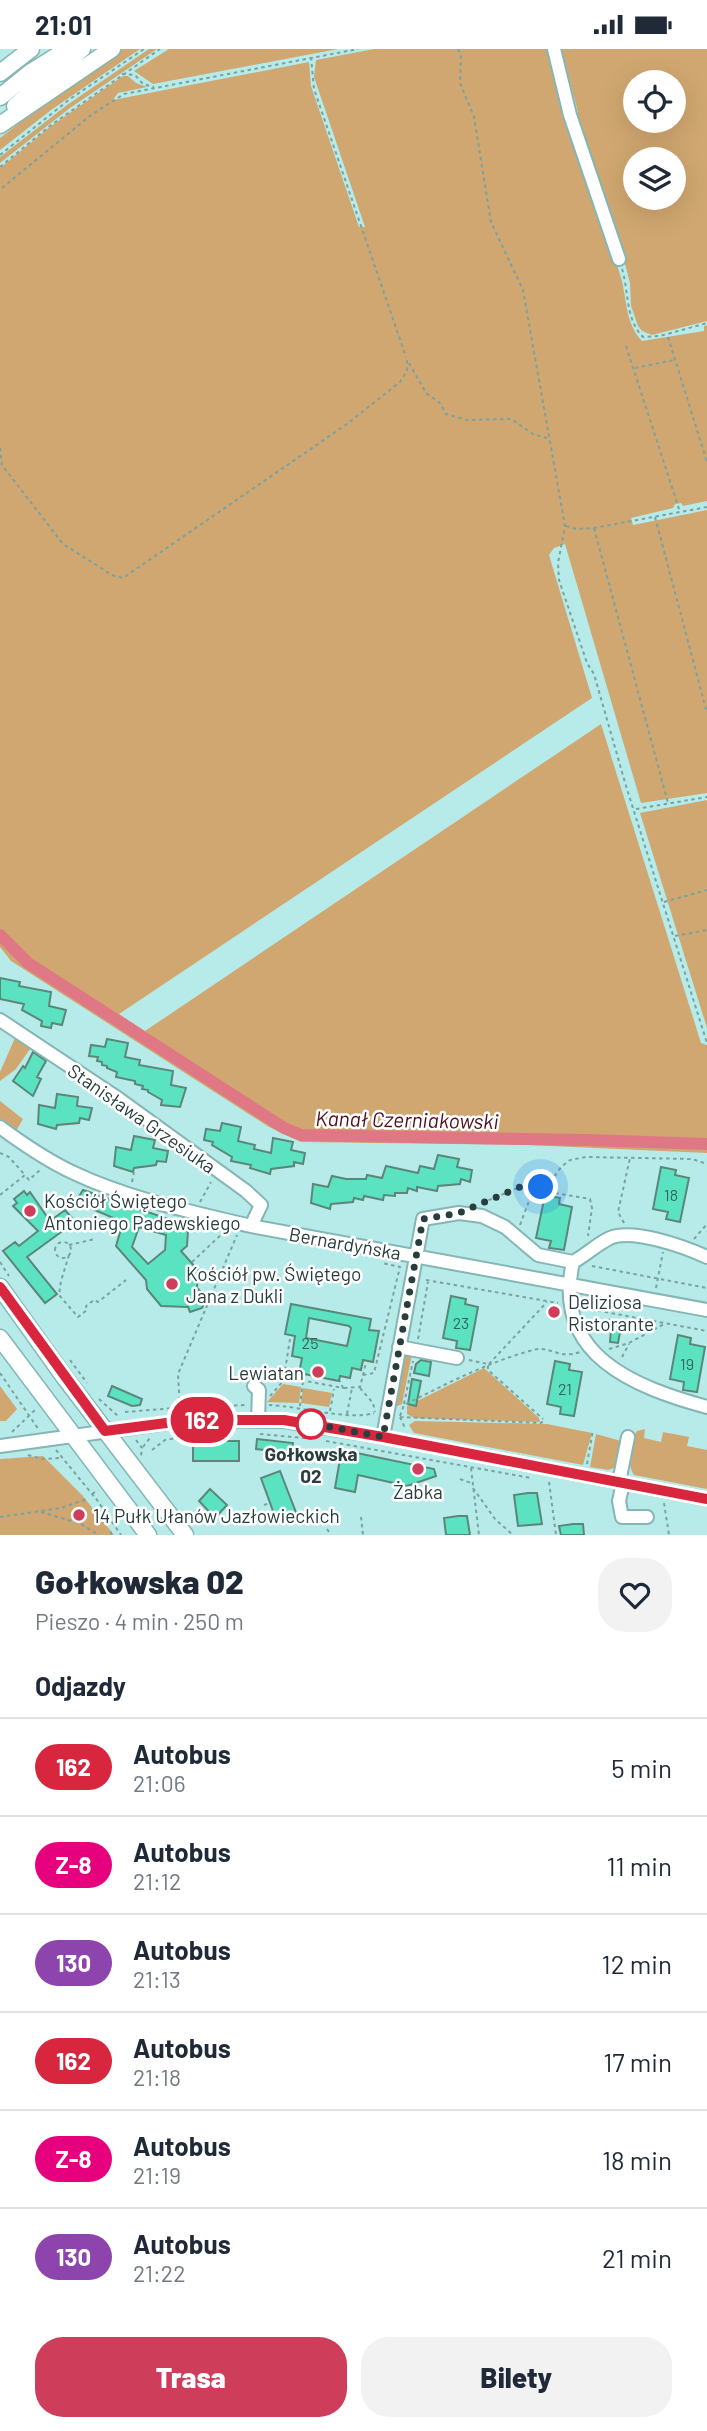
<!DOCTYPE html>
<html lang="pl">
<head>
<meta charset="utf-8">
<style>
  body { margin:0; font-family:Barlow,sans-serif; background:#f2f2f3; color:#1f2937; height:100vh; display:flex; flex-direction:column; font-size:26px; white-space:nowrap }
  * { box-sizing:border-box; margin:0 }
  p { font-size:23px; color:#747a83 }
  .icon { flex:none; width:38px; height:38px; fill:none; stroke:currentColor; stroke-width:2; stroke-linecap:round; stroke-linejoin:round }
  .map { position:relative; height:1486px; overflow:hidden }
  .details { display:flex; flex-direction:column; background:#fff; flex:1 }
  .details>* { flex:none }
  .badge { padding:0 14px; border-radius:23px; font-size:24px; line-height:46px }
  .controls { position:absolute; left:623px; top:21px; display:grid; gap:14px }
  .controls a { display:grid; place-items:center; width:63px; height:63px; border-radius:50%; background:#fff; box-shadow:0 7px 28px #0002; font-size:35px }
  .you { position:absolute; width:35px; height:35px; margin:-18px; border:5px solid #fff; border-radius:50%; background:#1a73e8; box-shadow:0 0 0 10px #1a73e833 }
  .map>.badge { position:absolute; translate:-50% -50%; box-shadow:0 0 0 4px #fff }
  h2 { padding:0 35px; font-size:26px; line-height:63px }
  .round { display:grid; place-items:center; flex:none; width:74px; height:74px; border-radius:28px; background:#f2f2f3 }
  .headline { display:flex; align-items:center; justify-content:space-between; height:119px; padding:0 35px }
  h1 { font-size:33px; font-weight:800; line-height:52px }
  .action { display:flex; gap:14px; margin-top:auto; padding:14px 35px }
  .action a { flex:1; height:80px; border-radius:28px; background:#ce3d59; color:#fff; font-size:28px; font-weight:800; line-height:80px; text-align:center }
  .action a+a { background:#f2f2f3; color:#1f2937 }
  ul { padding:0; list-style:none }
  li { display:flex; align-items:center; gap:21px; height:98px; padding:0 35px; border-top:2px solid #e0e1e3 }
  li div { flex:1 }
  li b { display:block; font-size:26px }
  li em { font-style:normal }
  li .badge { min-width:77px; font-weight:700; text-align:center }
  .status { display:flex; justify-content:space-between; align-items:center; height:49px; padding:0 35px; background:#fff; direction:ltr }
  .status svg { height:19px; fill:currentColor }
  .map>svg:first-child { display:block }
  .green { fill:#d0a770; fill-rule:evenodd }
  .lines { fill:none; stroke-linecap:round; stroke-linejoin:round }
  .canal { stroke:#df7884; stroke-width:12 }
  .building { fill:#5be3c1; stroke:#5b877a; stroke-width:2; fill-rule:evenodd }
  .minor-casing { stroke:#84b6b5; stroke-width:16 }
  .major-casing { stroke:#84b6b5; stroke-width:19 }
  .path { stroke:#7ba2a1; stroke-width:2; stroke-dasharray:3.5 3.5; stroke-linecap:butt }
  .minor { stroke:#fff; stroke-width:12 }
  .major { stroke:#fff; stroke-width:16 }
  .line-casing { stroke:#fff; stroke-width:16 }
  .line { stroke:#d7263d; stroke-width:10 }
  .walk { stroke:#283d3d; stroke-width:7; stroke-dasharray:0 12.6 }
  .poi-dot { fill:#ce3d59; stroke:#fff; stroke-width:2.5 }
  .stop-dot { fill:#fff; stroke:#d7263d; stroke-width:3.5 }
  .labels { text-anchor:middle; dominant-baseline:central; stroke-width:5; stroke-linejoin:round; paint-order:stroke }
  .number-label { font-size:16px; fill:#35665e }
  .street-label { font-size:19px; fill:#283d3d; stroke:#fff }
  .poi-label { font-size:19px; fill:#283d3d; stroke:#fff; text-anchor:start }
  .stop-label { font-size:19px; font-weight:bold; fill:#283d3d; stroke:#fff }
  .water-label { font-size:21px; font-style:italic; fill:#500f1c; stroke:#fff }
</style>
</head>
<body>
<div class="status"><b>21:01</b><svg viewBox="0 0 49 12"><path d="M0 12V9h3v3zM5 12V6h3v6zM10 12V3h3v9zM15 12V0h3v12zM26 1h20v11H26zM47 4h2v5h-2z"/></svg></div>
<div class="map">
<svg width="707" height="1486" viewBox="0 0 707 1486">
  <rect width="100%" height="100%" fill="#b7ebe9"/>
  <path class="green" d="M 122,0 L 140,0 L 51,61 L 0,101 L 0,89 L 65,38 Z
    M 149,0 L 157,0 L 70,59 L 0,114 L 0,108 L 67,56 Z
    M 169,0 L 338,0 L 153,35 L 134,22 Z
    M 374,0 L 550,0 L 622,232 C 627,254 626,275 642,292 L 704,282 L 704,277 L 707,276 L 707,452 L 683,457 L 681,454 L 675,455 L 673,459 L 631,469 L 633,476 L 707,461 L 707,744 L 641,754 L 565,495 L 554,499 L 549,506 L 592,649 L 119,965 L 145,982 L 601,675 L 701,994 L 707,996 L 707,1104 L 528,1096 L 301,1093 L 269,1078 L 11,912 L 0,898 L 0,119 L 51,77 L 123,27 L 128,27 L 136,34 L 147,38 L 118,44 L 113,51 L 309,13 L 311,37 L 359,178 L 365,178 L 314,28 L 316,11 Z
    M 561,0 L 707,0 L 707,272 L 652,286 L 642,282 L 638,277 L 631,257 L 630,234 L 616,180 L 602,150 L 572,65 L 578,63 ZM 635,33 L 674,33 L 674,72 L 635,72 ZM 635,110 L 674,110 L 674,149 L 635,149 Z
    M 707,751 L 707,979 L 640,764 Z
    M 15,989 L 30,1000 L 16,1020 L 0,1032 L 0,1023 Z
    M 0,1052 L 23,1070 L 16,1082 L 0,1070 Z
    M 406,1303 L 412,1305 L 402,1355 L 395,1358 Z
    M 484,1319 L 539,1369 L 540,1373 L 414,1369 L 407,1365 L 407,1357 Z
    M 283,1335 L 301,1338 L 299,1354 L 267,1353 Z
    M 0,1337 L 17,1360 L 6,1372 L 0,1372 Z
    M 303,1339 L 332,1344 L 329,1358 L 301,1354 Z
    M 415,1372 L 547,1375 L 592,1384 L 583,1416 L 414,1384 L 409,1376 Z
    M 645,1380 L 644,1389 L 661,1393 L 663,1383 L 689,1388 L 687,1397 L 707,1401 L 707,1440 L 634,1426 C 626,1414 629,1394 637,1382 Z
    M 596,1385 L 621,1392 L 617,1418 L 608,1421 L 590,1418 Z
    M 43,1407 L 82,1446 L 114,1486 L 0,1486 L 0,1410 Z"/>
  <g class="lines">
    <path class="canal" d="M 0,886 L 28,914 L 284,1079 L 301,1086 L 586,1091 L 707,1095"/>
  </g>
  <path class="building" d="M 0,929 L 20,933 L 19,937 L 51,943 L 49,957 L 66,961 L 62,976 L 52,974 L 51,979 L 41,977 L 42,972 L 22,961 L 24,955 L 0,950 Z
    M 107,990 L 128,994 L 125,1008 L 140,1011 L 139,1016 L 173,1022 L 171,1036 L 186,1039 L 180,1058 L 161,1056 L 162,1051 L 148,1043 L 148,1041 L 142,1040 L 143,1037 L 135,1035 L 135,1032 L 116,1028 L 117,1023 L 107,1019 L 107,1017 L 102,1016 L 102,1013 L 97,1012 L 98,1008 L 89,1007 L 91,996 L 105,998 Z
    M 33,1003 L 46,1012 L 37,1028 L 41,1030 L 33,1047 L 13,1032 L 23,1017 L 25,1019 Z
    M 57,1045 L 78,1048 L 77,1057 L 92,1059 L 89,1071 L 80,1069 L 79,1074 L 57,1076 L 56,1080 L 38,1075 L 39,1056 L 55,1059 Z
    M 222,1074 L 241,1078 L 238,1092 L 255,1096 L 254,1100 L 271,1104 L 273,1089 L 293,1093 L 291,1101 L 305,1104 L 303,1115 L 294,1113 L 294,1117 L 271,1120 L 270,1125 L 250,1119 L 251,1116 L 231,1112 L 232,1108 L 212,1096 L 213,1093 L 204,1091 L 206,1080 L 220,1082 Z
    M 134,1087 L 155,1091 L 153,1099 L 168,1102 L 166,1113 L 157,1112 L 156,1116 L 134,1119 L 133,1123 L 114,1117 L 116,1098 L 131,1101 Z
    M 438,1106 L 459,1110 L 457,1118 L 472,1121 L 470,1133 L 461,1130 L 460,1135 L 438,1137 L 437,1142 L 417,1138 L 417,1142 L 408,1139 L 407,1144 L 395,1144 L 395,1147 L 384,1146 L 383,1151 L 364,1147 L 363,1151 L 354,1149 L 353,1153 L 331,1155 L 330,1160 L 311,1154 L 313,1135 L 328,1138 L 332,1127 L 346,1130 L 366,1130 L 367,1126 L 382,1129 L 386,1117 L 418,1124 L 420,1117 L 434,1120 Z
    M 661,1118 L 676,1121 L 675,1126 L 689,1129 L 680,1173 L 666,1170 L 668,1163 L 653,1160 Z
    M 83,1141 L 183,1175 L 188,1181 L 187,1197 L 181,1202 L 198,1221 L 197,1239 L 207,1248 L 202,1259 L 190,1263 L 188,1258 L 161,1257 L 147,1240 L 146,1231 L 116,1197 L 123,1173 L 85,1157 L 78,1149 ZM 139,1178 L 166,1186 L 165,1201 L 148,1215 L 132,1198 Z
    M 24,1142 L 27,1146 L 30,1143 L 50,1172 L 65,1161 L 73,1170 L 62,1179 L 64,1181 L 27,1208 L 57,1245 L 45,1254 L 3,1202 L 15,1193 L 19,1197 L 38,1182 L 13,1157 L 17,1154 L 14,1150 Z
    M 545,1146 L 560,1149 L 559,1155 L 572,1158 L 564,1201 L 549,1199 L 551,1192 L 536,1189 Z
    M 451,1247 L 466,1250 L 465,1255 L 478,1258 L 470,1301 L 456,1299 L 457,1292 L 443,1289 Z
    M 291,1255 L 371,1270 L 369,1281 L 379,1282 L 373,1313 L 363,1311 L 361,1321 L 352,1319 L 350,1329 L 340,1327 L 339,1332 L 299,1324 L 302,1309 L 292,1307 L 295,1287 L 285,1285 ZM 309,1269 L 349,1277 L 351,1279 L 347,1297 L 306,1289 Z
    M 609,1271 L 622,1273 L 618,1294 L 610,1293 L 611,1280 L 608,1279 Z
    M 678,1286 L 691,1289 L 690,1295 L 705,1298 L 697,1343 L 683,1341 L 684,1333 L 670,1330 Z
    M 421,1311 L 431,1313 L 429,1327 L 414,1324 L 416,1315 Z
    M 555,1312 L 570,1315 L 569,1321 L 582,1323 L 574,1367 L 560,1365 L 561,1358 L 547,1355 Z
    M 412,1330 L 421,1332 L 416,1357 L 408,1355 Z
    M 112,1337 L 142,1350 L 140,1356 L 132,1357 L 108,1347 Z
    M 257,1390 L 293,1394 L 291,1404 L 256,1400 Z
    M 193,1392 L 239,1392 L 239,1412 L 193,1412 Z
    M 352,1403 L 434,1420 L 436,1427 L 407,1437 L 358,1426 L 355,1443 L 335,1439 L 340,1410 L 350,1412 Z
    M 280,1422 L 297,1466 L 277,1473 L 261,1429 Z
    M 210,1440 L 227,1456 L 215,1469 L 199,1452 Z
    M 528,1444 L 537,1444 L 542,1475 L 518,1477 L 514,1446 Z
    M 458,1467 L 467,1467 L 470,1486 L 446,1486 L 444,1469 Z
    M 573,1475 L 583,1475 L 584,1486 L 561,1486 L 559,1477 Z"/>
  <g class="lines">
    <defs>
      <path id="minor" d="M 554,0 L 570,66 L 619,210
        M 0,971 L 119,1050 L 246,1142 L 261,1156 L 251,1177
        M 0,1078 C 23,1095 48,1112 74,1124 C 129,1150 192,1163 251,1177 L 707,1261
        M 707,1208 C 685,1198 633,1179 610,1189 C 597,1195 586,1206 573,1213 C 552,1306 634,1338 707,1358
        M 399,1298 L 457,1309
        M 254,1337 L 259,1341 L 258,1370
        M 383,1388 L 423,1170 L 459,1164 L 482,1167 L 505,1178 L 538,1206 L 573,1213
        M 0,1397 L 189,1371 L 284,1372 L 383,1388 L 707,1450
        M 619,1433 L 628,1388
        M 623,1434 L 619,1452 L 622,1468 L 647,1468"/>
      <path id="major" d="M 0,24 L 31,0
        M 0,48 L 31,23 L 68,0
        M 15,57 L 82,0
        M 0,76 L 112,0
        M 0,1238 L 65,1329 L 185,1486
        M 0,1289 L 148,1486"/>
    </defs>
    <use href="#minor" class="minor-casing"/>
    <use href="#major" class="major-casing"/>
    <path class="path" d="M 458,0 L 461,6 L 460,34 L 474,68 L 491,173 L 523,241 L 565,477 L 558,514 L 559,531 L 587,614 L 594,625 L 626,737 L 707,994
      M 311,8 L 314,40 L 406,308
      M 122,25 L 135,26 L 143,35 L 154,38
      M 0,106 L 70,50 L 144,0
      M 0,118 L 51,76 L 160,0
      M 2,139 L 91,66 L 124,45 L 358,0
      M 622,220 C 629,242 625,270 643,288 L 660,287 L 707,274
      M 668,288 L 707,413
      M 626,297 L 680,463
      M 409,314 L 426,344 L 440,354 L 446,365 L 467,371 L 511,370 L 533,385 L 547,389
      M 635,319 L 674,311
      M 0,399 L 2,416 L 63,495 L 112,526 L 123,529 L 347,375 L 400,333 L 407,322 L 407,310
      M 655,468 L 707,664
      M 566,477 L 576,480 L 594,479 L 707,458
      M 594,479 L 668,754
      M 636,760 L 707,748
      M 664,853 L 707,841
      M 675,887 L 707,881
      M 0,1104 L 9,1108 L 25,1126
      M 132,1133 L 134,1123
      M 0,1146 L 25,1126 L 29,1131 L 40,1121
      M 200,1153 L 211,1133
      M 482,1154 L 520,1138 L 590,1150 L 592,1159 L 588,1187
      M 624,1174 L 618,1163 L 630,1109
      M 520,1176 L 532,1144 L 549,1135 L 561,1118 L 570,1111 L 586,1108 L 692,1110 L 707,1115
      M 694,1190 L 707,1175
      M55 1201a8 8 0 1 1 16 0a8 8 0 1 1-16 0Z
      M 69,1196 L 95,1190
      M 69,1206 L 61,1232 L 59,1246 L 78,1268 L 87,1261 L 86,1257 L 94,1251 L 98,1253 L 126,1231
      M 0,1213 L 9,1227
      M 192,1213 L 224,1183
      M 592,1217 L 707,1239
      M 426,1231 L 558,1254
      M 656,1239 L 663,1203
      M 584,1259 L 707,1282
      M 290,1290 L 284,1328 L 343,1339 L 340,1332
      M 418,1290 L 428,1233
      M 609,1300 L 629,1294 L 666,1274
      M 622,1308 L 629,1295
      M 70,1311 L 87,1334
      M 469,1311 L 488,1315 L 488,1321 L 543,1370
      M 489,1315 L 547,1253
      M 0,1324 L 39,1381
      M 363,1326 L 374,1324 L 400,1218 L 382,1214
      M 344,1339 L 360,1338 L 366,1314
      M 360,1339 L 373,1354 L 375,1363
      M 270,1347 L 285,1330
      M 99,1350 L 118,1367
      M 404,1355 L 413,1312
      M 269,1356 C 298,1357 351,1372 374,1364
      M 300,1357 L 303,1332
      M 180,1358 L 178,1325 L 237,1186
      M 192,1358 L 246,1356
      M 330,1362 L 334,1340
      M 125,1363 L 187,1358
      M 347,1365 L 352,1339
      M 400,1367 L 404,1356 C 446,1335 488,1313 533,1301 C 549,1296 559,1311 580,1303
      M 400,1368 L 405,1379
      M 400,1368 L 541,1374 L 544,1371
      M 12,1383 L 36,1360
      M 260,1385 L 314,1390
      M 136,1391 L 142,1399 L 141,1407
      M 326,1392 L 531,1429
      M 143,1398 L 150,1389
      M 56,1401 L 97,1451 L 121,1486
      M 152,1401 L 165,1391 L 209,1384
      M 28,1406 L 42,1410 L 60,1409
      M 587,1415 L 593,1381
      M 471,1419 L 479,1486
      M 460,1430 L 471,1434
      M 549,1433 L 556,1486
      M 473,1439 L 495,1470 L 513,1486
      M 92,1445 L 98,1441
      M 664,1454 L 669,1486
      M 264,1456 L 270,1454
      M 41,1463 L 81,1475 L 99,1486
      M 0,1468 L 61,1459 L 87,1450
      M 361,1468 L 363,1486
      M 327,1480 L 331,1486
      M 111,1486 L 111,1480"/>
    <use href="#minor" class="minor"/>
    <use href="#major" class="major"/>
  </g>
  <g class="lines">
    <defs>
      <path id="line" d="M 0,1238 L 105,1382 L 189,1371 L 284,1371 L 383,1388 L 707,1450"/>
    </defs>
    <use href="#line" class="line-casing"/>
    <use href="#line" class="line"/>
    <path class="walk" d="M 311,1375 L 308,1374 L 383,1388 L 423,1170 L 459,1164 L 520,1138 L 535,1141 L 541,1138"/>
  </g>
  <g class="poi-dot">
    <circle cx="30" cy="1162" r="7"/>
    <circle cx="172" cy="1235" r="7"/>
    <circle cx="554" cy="1263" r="7"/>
    <circle cx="318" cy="1323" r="7"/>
    <circle cx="418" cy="1420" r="7"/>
    <circle cx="79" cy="1466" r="7"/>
  </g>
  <circle class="stop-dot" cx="311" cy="1375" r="14"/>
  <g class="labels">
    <g class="number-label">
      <text x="671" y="1145">18</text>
      <text x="461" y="1273">23</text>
      <text x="310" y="1293">25</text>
      <text x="687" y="1314">19</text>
      <text x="565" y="1339">21</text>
    </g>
    <g class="street-label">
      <text transform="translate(142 1069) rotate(35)">Stanisława Grzesiuka</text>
      <text transform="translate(345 1194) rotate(10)">Bernardyńska</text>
    </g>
    <g class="poi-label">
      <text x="44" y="1151">Kościół Świętego<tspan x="44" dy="22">Antoniego Padewskiego</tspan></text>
      <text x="186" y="1224">Kościół pw. Świętego<tspan x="186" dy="22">Jana z Dukli</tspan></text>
      <text x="568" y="1252">Deliziosa<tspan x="568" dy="22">Ristorante</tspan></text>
      <text x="304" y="1323" text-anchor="end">Lewiatan</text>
      <text x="418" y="1442" text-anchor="middle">Żabka</text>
      <text x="93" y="1466">14 Pułk Ułanów Jazłowieckich</text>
    </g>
    <g class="stop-label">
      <text x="311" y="1404">Gołkowska<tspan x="311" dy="22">02</tspan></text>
    </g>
    <g class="water-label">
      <text transform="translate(407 1070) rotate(1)">Kanał Czerniakowski</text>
    </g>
  </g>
</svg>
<div class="controls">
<a><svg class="icon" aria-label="locate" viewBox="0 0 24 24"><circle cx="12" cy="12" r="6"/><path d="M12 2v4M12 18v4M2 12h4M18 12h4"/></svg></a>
<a><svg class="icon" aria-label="layers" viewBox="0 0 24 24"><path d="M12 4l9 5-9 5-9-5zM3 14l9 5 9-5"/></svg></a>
</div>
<div class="you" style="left:541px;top:1138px"></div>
<b class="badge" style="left:202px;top:1371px;background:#d7263d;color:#fff">162</b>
</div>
<section class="details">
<div class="headline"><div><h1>Gołkowska 02</h1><p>Pieszo · 4 min · 250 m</p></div><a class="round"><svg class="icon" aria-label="heart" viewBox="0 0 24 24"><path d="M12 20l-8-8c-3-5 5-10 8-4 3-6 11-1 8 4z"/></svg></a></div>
<h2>Odjazdy</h2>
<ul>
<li><span class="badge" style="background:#d7263d;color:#fff">162</span><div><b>Autobus</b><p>21:06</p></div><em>5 min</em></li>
<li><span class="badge" style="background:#e6007e;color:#fff">Z-8</span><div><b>Autobus</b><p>21:12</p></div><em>11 min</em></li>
<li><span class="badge" style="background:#8e44ad;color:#fff">130</span><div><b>Autobus</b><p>21:13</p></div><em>12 min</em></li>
<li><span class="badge" style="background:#d7263d;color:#fff">162</span><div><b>Autobus</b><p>21:18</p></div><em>17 min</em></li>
<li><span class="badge" style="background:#e6007e;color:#fff">Z-8</span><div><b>Autobus</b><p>21:19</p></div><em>18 min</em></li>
<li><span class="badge" style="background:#8e44ad;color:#fff">130</span><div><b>Autobus</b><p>21:22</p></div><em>21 min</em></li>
</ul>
<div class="action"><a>Trasa</a><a>Bilety</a></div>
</section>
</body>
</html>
